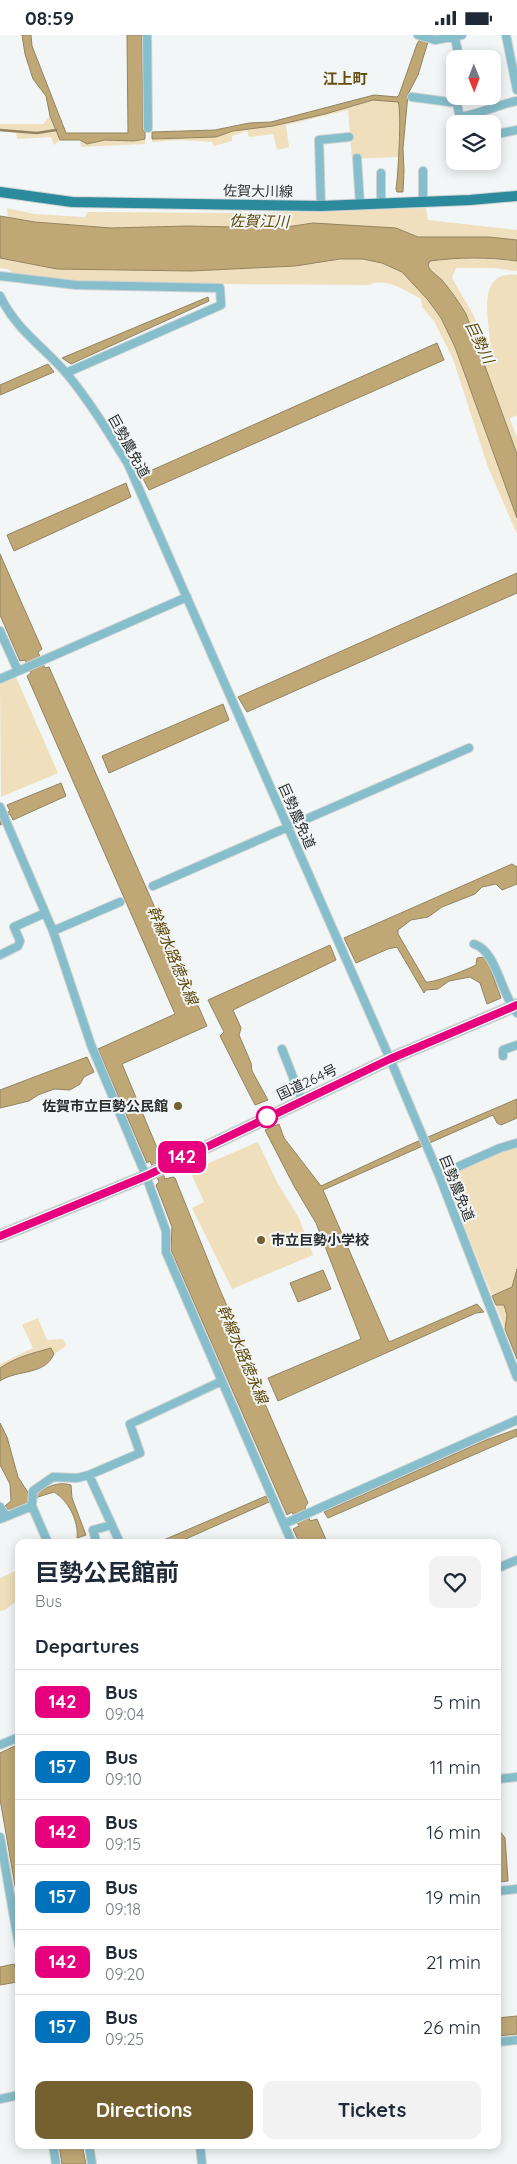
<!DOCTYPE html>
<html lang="en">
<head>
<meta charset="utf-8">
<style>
  body { margin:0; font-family:Quicksand,"Noto Sans JP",sans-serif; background:#f2f2f3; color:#1f2937; height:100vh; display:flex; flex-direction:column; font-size:19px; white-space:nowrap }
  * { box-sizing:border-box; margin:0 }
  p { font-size:16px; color:#747a83 }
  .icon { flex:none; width:28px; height:28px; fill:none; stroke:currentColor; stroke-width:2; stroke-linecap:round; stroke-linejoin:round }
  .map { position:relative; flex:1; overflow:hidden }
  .details { position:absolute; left:15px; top:1504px; width:486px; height:610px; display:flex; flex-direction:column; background:#fff; border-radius:10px; box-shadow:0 2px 12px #0003 }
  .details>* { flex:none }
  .badge { padding:0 10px; border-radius:8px; font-size:18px; line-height:32px }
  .needle { width:32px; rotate:179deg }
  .tools { position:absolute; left:446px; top:15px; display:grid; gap:10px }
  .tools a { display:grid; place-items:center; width:55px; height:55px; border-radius:10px; background:#fff; box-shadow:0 2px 12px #0003; font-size:25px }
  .map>.badge { position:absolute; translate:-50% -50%; box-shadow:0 0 0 2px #fff }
  h2 { padding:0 20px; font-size:19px; line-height:45px }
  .round { display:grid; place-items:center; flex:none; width:52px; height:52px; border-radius:10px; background:#f2f2f3 }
  .summary { display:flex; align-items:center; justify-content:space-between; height:85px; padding:0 20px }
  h1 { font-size:24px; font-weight:700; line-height:38px }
  .button { display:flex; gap:10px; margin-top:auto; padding:10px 20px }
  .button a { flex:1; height:58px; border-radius:10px; background:#75602f; color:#fff; font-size:20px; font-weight:700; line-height:58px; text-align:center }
  .button a+a { background:#f2f2f3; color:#1f2937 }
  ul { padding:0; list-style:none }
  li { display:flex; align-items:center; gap:15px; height:65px; padding:0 20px; border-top:1px solid #e0e1e3 }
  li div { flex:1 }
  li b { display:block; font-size:19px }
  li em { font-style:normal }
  li .badge { min-width:55px; font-weight:700; text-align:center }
  .status { display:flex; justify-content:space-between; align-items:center; height:35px; padding:0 25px; background:#fff; direction:ltr }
  .status svg { height:14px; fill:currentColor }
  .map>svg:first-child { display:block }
  .green { fill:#efdfbc }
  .water { fill:#bfa876; stroke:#938360 }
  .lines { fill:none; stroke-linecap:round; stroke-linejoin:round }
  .stream { stroke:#938360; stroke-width:2.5 }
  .minor-casing { stroke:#ced2d3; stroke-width:10 }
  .major-casing { stroke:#ced2d3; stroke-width:12 }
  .highway-casing { stroke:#ced2d3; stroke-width:14 }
  .minor { stroke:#87becb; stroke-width:8 }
  .major { stroke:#2b8a9c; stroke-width:10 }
  .highway { stroke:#237484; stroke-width:11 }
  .line-casing { stroke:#fff; stroke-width:11 }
  .line { stroke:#e6007e; stroke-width:8 }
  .poi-dot { fill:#75602f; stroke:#f2f6f7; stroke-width:2 }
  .stop-dot { fill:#fff; stroke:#e6007e; stroke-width:2.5 }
  .labels { text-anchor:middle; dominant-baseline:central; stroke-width:4; stroke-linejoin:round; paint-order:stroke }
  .street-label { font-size:14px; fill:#2b2c2d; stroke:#f2f6f7 }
  .poi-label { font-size:14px; font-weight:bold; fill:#2b2c2d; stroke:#f2f6f7; text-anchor:end }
  .neighbourhood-label { font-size:15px; font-weight:bold; fill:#664e13; stroke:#f2f6f7 }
  .water-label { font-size:15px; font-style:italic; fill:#5e4605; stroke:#f2f6f7 }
</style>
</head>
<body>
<div class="status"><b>08:59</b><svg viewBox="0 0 49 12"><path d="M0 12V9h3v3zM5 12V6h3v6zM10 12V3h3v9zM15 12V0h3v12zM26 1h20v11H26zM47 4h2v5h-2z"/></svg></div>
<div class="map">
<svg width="517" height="2129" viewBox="0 0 517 2129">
  <rect width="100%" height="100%" fill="#f2f6f7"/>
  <path class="green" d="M 374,65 L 398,67 L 400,71 L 399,122 L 352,124 L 348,75 L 286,90 L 289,112 L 277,115 L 273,99 L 249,102 L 247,96 L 232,101 L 232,106 L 214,111 L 212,107 L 180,105 L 152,107 L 152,104 L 216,102 L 233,96 L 273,91 L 325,79 Z
    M 50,81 L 60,105 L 54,110 L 51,102 L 17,104 L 16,98 L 0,96 L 0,89 L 43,89 Z
    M 145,104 L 145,109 L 81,112 L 80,105 L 87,109 L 105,105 L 134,106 Z
    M 7,173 L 34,179 L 85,182 L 88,177 L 253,178 L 426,173 L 428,185 L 517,195 L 517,205 L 489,202 L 418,202 L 396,193 L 313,188 L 280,193 L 188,191 L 111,193 L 35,187 L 8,182 Z
    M 428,220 L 517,226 L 517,236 L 493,233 L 456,233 L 452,243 L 474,281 L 485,308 L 490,306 C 488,280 477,235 517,240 L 517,382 L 515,380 L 510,384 L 517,403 L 517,419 L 466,279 L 440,243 L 423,231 Z
    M 0,223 L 57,234 L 191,236 L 295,231 L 340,224 L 363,224 L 382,228 L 402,237 L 428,265 L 441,283 L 455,312 L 517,483 L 517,499 L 488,432 L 453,324 L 434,286 L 422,272 L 421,264 C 405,256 387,242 369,250 L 77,248 L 12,241 L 11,235 L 0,233 Z
    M 16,642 L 58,738 L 1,762 L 0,649 Z
    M 258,1107 L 277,1147 L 299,1183 L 313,1220 L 232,1254 L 192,1173 L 204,1167 L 190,1136 Z
    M 517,1110 L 517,1324 L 444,1140 L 500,1115 Z
    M 38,1283 L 47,1305 L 63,1304 L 66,1311 L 54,1319 L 51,1314 L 0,1333 L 0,1329 L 33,1313 L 22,1290 Z
    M 19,1534 L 19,1564 L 5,1575 L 0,1576 L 0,1543 Z"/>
  <path class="water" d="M 22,0 L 31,0 L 32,11 L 66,98 L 128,98 L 127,0 L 142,0 L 143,95 L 145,96 L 145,104 L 134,106 L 105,105 L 87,109 L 80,105 L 60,105 L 50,81 L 46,61 L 33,44 L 25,19 Z
    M 430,0 L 418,40 L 408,59 L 403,113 L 404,136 L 403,157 L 397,157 L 396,154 C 398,142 402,75 398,67 L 373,65 L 325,79 L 273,91 L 233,96 L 216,102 L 152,104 L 152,97 L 215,95 L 249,88 L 271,87 L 374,60 L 397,62 L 399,60 L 417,9 L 421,3 Z
    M 0,181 L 35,187 L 111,193 L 188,191 L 280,193 L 313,188 L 396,193 L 418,202 L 489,202 L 517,205 L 517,226 C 488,222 459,222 430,226 L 428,230 C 430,237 437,240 442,245 C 451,256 459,267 466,279 L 517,419 L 517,483 L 455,312 L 441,283 L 428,265 L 402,237 L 382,228 L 363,224 L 340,224 L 295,231 L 191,236 L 57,234 L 0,223 Z
    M 208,262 L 209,266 L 71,329 L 62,323 Z
    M 437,308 L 444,325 L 149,455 L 141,440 Z
    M 48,329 L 54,337 L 0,360 L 0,350 Z
    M 126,448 L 131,462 L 14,516 L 7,500 Z
    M 0,519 L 42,614 L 38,617 L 45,633 L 49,632 L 207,991 L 122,1029 L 160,1120 L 157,1123 L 165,1144 L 173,1142 L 175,1143 L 220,1255 L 257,1338 L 256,1348 L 308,1468 L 305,1472 L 310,1486 L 317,1484 L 327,1507 L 299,1507 L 293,1494 L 299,1491 L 292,1477 L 287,1480 L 171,1215 L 172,1192 L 156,1150 L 159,1147 L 150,1126 L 147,1128 L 98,1014 L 175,979 L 27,641 L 31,638 L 25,625 L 20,626 L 0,580 Z
    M 517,538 L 517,558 L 247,677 L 238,662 Z
    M 223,669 L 229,685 L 109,738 L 102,721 Z
    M 61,748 L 66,761 L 13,785 L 10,779 L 0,784 L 2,789 L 0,790 L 0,781 L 10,776 L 7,770 Z
    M 512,829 L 517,832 L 517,849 L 502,855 L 496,849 L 482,852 L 475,859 L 442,872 L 428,882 L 411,885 L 398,895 L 398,899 L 426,947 C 434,948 466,935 476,930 L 477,923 L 484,922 L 489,930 L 501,963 L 487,969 L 480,948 L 470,942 L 449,946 L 438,954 L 426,955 L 424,958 L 397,912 L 388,914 L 356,928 L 344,903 Z
    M 330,910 L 336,925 L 233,975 L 241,993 L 239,1000 L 251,1028 L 252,1036 L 268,1065 L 255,1070 L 220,1001 L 224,997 L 208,965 Z
    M 87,1022 L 94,1037 L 84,1042 L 80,1049 L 70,1055 L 54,1054 L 38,1060 L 29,1066 L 0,1073 L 0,1055 Z
    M 517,1064 L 517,1083 L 501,1090 L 497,1088 L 493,1080 L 323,1155 L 389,1307 L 477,1269 L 484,1277 L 476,1278 L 278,1366 L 268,1343 L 361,1304 L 316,1188 L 294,1151 L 265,1095 L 279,1089 L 284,1103 L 321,1151 L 407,1111 Z
    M 517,1234 L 517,1324 L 505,1294 L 507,1280 L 504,1270 L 496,1270 L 492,1261 L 512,1252 Z
    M 323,1235 L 331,1254 L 298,1267 L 290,1248 Z
    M 51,1313 L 54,1319 C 44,1341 18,1334 0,1346 L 0,1333 C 16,1322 33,1318 51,1313 Z
    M 0,1388 L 7,1402 L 18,1442 L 29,1459 C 46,1456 53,1445 71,1450 L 72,1463 L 86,1500 L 77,1503 C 79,1486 68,1465 54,1457 L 38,1462 L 15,1474 L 8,1474 L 0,1480 L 0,1475 L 11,1466 L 10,1449 L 0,1430 Z
    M 517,1394 L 517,1401 L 328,1483 L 324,1477 L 486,1405 Z
    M 266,1461 L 269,1467 L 179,1507 L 159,1507 Z
    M 19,1709 L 19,1874 L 0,1764 L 0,1718 Z
    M 498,1795 L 499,1795 L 505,1803 L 508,1846 L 498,1847 Z
    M 14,1929 L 17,1938 L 17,1947 L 0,1950 L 0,1932 Z
    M 517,1981 L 517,1999 L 498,2001 L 498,1983 Z
    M 59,2110 L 82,2110 L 86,2129 L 62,2129 Z"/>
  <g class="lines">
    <path class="stream" d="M 0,95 L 37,98 L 56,95"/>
    <defs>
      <path id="minor" d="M 147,0 L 148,93
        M 418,0 L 435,5 L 462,0
        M 506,0 L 517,55
        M 455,2 L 459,24
        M 412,62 L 457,68 L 461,89
        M 460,82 C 480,79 497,70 517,66
        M 492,100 L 517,95
        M 357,123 L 360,169
        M 423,136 L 423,167
        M 381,138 L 381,168
        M 321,171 L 319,105 L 349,102
        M 0,241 L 76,250 L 220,253 L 221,270 L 66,338
        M 0,261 C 17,296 43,311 67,339 C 90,367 109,398 128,429 L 390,1024 L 439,1140 L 517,1342
        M 0,596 L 18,636
        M 0,644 L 187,562
        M 0,772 L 53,896 L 91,1010 L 146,1141 L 166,1196 L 166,1217 L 292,1508
        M 153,851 L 469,713
        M 53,896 L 120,867
        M 474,909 C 497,916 501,960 517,978
        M 0,920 L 18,911 L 20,906 L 14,892 L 45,878
        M 282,1014 L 302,1065
        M 503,1021 L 503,1015 L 517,1010
        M 439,1140 L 500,1113 L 517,1108
        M 89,1440 L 120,1508
        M 32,1471 L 48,1508
        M 0,1472 L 6,1481
        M 0,1484 L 32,1471 L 33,1456 L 53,1442 L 77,1443 L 89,1440 L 140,1418 L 130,1389 L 222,1346
        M 284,1489 L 517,1385
        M 93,1508 L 96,1506 L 93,1495 L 112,1490
        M 498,1533 L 517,1525
        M 0,1710 L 19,1702
        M 498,1744 L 517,1742
        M 0,1802 L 19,1911
        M 498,1856 L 517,1854
        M 498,2007 L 517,2005
        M 0,2064 L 19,2060
        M 53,2110 L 56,2129
        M 89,2110 L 92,2129
        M 200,2110 L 202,2129"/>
      <path id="major" d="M 0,157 L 72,167 L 321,171 L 470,165 L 517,161"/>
      <path id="highway" d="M 0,1201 L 146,1141 L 390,1024 L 517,970"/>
    </defs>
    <use href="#minor" class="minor-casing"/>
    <use href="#major" class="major-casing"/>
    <use href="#highway" class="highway-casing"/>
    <use href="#minor" class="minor"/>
    <use href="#major" class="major"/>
    <use href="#highway" class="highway"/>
  </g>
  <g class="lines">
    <defs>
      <path id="line" d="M 0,1201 L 146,1141 L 390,1024 L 517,970"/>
    </defs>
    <use href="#line" class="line-casing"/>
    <use href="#line" class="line"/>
  </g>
  <g class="poi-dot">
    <circle cx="178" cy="1071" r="5"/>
    <circle cx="261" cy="1205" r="5"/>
  </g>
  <circle class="stop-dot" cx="267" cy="1082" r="10"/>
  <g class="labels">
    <g class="street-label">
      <text transform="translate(258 156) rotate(1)">佐賀大川線</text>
      <text transform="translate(129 411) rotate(61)">巨勢農免道</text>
      <text transform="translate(297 781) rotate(66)">巨勢農免道</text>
      <text transform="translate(307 1047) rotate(-25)">国道264号</text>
      <text transform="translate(457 1153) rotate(68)">巨勢農免道</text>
    </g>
    <g class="poi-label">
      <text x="168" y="1071">佐賀市立巨勢公民館</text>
      <text x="271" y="1205" text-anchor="start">市立巨勢小学校</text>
    </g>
    <g class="neighbourhood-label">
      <text x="345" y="43">江上町</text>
    </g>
    <g class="water-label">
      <text transform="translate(259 186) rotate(1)">佐賀江川</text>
      <text transform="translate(480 307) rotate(64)">巨勢川</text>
      <text transform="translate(173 920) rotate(67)">幹線水路徳永線</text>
      <text transform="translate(243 1319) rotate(67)">幹線水路徳永線</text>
    </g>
  </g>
</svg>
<div class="tools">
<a><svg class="needle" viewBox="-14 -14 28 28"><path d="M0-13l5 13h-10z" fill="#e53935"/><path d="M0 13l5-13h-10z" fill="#747a83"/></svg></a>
<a><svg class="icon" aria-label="layers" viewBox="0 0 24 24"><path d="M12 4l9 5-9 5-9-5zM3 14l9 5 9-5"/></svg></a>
</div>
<b class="badge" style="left:182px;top:1122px;background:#e6007e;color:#fff">142</b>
<section class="details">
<div class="summary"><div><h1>巨勢公民館前</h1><p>Bus</p></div><a class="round"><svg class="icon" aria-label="heart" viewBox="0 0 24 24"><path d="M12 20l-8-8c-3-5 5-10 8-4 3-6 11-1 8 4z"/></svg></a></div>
<h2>Departures</h2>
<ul>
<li><span class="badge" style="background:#e6007e;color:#fff">142</span><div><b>Bus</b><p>09:04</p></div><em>5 min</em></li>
<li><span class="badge" style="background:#0072bc;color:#fff">157</span><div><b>Bus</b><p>09:10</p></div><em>11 min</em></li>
<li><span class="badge" style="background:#e6007e;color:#fff">142</span><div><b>Bus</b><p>09:15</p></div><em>16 min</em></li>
<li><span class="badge" style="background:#0072bc;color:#fff">157</span><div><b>Bus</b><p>09:18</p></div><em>19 min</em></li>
<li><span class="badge" style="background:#e6007e;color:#fff">142</span><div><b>Bus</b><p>09:20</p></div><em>21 min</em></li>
<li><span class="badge" style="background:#0072bc;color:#fff">157</span><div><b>Bus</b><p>09:25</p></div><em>26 min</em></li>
</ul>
<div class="button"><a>Directions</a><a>Tickets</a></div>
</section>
</div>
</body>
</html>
